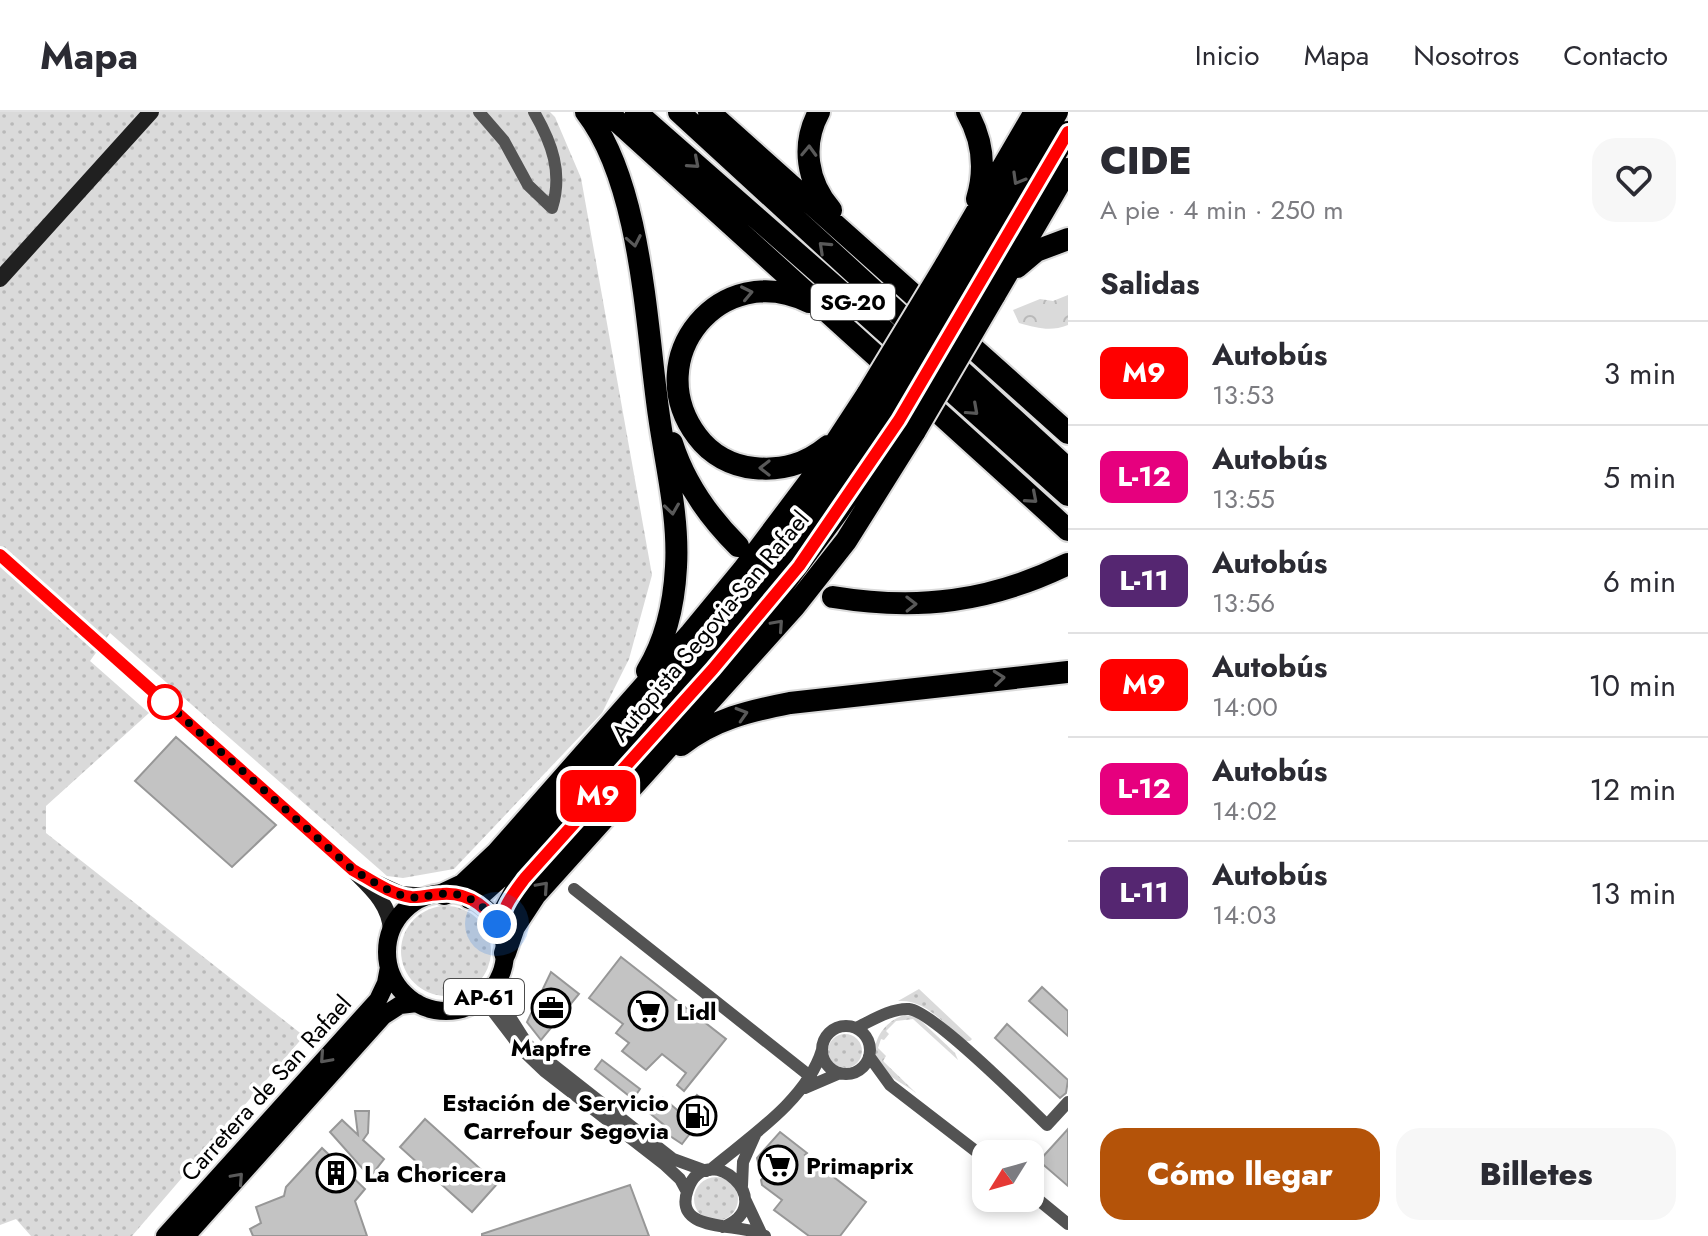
<!DOCTYPE html>
<html lang="es">
<head>
<meta charset="utf-8">
<style>
  body { margin:0; font-family:Jost,sans-serif; background:#f7f7f7; color:#2b2b33; height:100vh; display:flex; flex-direction:column; font-size:30px; white-space:nowrap }
  * { box-sizing:border-box; margin:0 }
  p { font-size:26px; color:#7c7c81 }
  .icon { flex:none; width:44px; height:44px; fill:none; stroke:currentColor; stroke-width:2; stroke-linecap:round; stroke-linejoin:round }
  .map { position:relative; flex:1; overflow:hidden }
  .sheet { display:flex; flex-direction:column; background:#fff; width:640px }
  .sheet>* { flex:none }
  .badge { padding:0 16px; border-radius:12px; font-size:28px; line-height:52px }
  .needle { width:52px; rotate:233deg }
  .buttons { position:absolute; left:972px; top:1028px; display:grid; gap:16px }
  .buttons a { display:grid; place-items:center; width:72px; height:72px; border-radius:16px; background:#fff; box-shadow:0 4px 12px #0003; font-size:40px }
  .you { position:absolute; width:40px; height:40px; margin:-20px; border:6px solid #fff; border-radius:50%; background:#1a73e8; box-shadow:0 0 0 12px #1a73e833 }
  .map>.badge { position:absolute; translate:-50% -50%; box-shadow:0 0 0 4px #fff }
  h2 { padding:0 32px; font-size:30px; line-height:72px }
  .round { display:grid; place-items:center; flex:none; width:84px; height:84px; border-radius:24px; background:#f7f7f7 }
  .headline { display:flex; align-items:center; justify-content:space-between; height:136px; padding:0 32px }
  h1 { font-size:38px; font-weight:800; line-height:60px }
  .action { display:flex; gap:16px; margin-top:auto; padding:16px 32px }
  .action a { flex:1; height:92px; border-radius:24px; background:#b45309; color:#fff; font-size:32px; font-weight:800; line-height:92px; text-align:center }
  .action a+a { background:#f7f7f7; color:#2b2b33 }
  ul { padding:0; list-style:none }
  li { display:flex; align-items:center; gap:24px; height:104px; padding:0 32px; border-top:2px solid #e1e1e2 }
  li div { flex:1 }
  li b { display:block; font-size:30px }
  li em { font-style:normal }
  li .badge { min-width:88px; font-weight:700; text-align:center }
  header { display:flex; align-items:center; gap:48px; box-sizing:border-box; height:112px; padding:0 40px; background:#fff; border-bottom:2px solid #e1e1e2 }
  header strong { font-size:38px }
  nav { display:flex; gap:44px; margin-inline-start:auto; font-size:28px }
  main { display:flex; flex:1; min-height:0 }
  .map>svg:first-child { display:block }
  .green { fill:url(#green-dots) }
  .forest { fill:url(#forest-crowns) }
  .building { fill:#c3c3c3; stroke:#979797; stroke-width:2 }
  .lines { fill:none; stroke-linecap:round; stroke-linejoin:round }
  .primary-casing { stroke:#dbdbdb; stroke-width:22 }
  .highway-casing { stroke:#dbdbdb; stroke-width:26 }
  .street { stroke:#535353; stroke-width:12 }
  .secondary { stroke:#202020; stroke-width:16 }
  .primary { stroke:#000; stroke-width:18 }
  .highway { stroke:#000; stroke-width:22 }
  .highway-bridge-casing { stroke:#dbdbdb; stroke-width:26; stroke-linecap:butt }
  .highway-bridge { stroke:#000; stroke-width:22 }
  .oneway { stroke:#595959 }
  .line-casing { stroke:#fff; stroke-width:18 }
  .line { stroke:#f00; stroke-width:12 }
  .walk { stroke:#000; stroke-width:8; stroke-dasharray:0 14.4 }
  .stop-dot { fill:#fff; stroke:#f00; stroke-width:4 }
  .labels { text-anchor:middle; dominant-baseline:central; stroke-width:7; stroke-linejoin:round; paint-order:stroke }
  .shield { fill:#fff; stroke:#4c4c4c; stroke-width:2 }
  .shield-label { font-size:22px; font-weight:bold; fill:#000 }
  .street-label { font-size:24px; fill:#000; stroke:#fff }
  .poi-label { font-size:24px; font-weight:bold; fill:#000; stroke:#fff; text-anchor:start }
</style>
</head>
<body>
<header>
<strong>Mapa</strong>
<nav><a>Inicio</a><a>Mapa</a><a>Nosotros</a><a>Contacto</a></nav>
</header>
<main>
<div class="map">
<svg width="1068" height="1124" viewBox="0 0 1068 1124">
  <defs>
    <pattern id="green-dots" width="8" height="8" patternUnits="userSpaceOnUse" patternTransform="scale(2)"><rect width="8" height="8" fill="#dadada"/><path d="M2 2h.1M6 6h.1" fill="none" stroke="#b9b9b9" stroke-width="1.8" stroke-linecap="round"/></pattern>
    <pattern id="forest-crowns" width="20" height="18" patternUnits="userSpaceOnUse" patternTransform="scale(2)"><rect width="20" height="18" fill="#dadada"/><path d="M2 6a3 3 0 1 1 6 0M12 15a3 3 0 1 1 6 0" fill="none" stroke="#b9b9b9"/></pattern>
  </defs>
  <rect width="100%" height="100%" fill="#fff"/>
  <path class="green" d="M 0,0 L 550,0 L 555,5 L 581,66 L 652,463 L 629,547 L 602,601 L 454,757 L 403,766 L 387,764 L 110,521 L 90,549 L 149,601 L 46,694 L 46,721 L 304,924 L 132,1124 L 31,1124 L 16,1107 L 0,1113 Z
    M401 839a45 45 0 1 1 90 0a45 45 0 1 1-90 0Z
    M 919,877 L 972,927 L 970,929 L 964,929 C 944,912 926,887 898,889 Z
    M 905,903 L 917,905 L 955,941 L 958,948 L 913,907 L 896,909 L 886,919 L 889,922 L 884,928 L 881,927 L 878,936 L 886,944 L 883,949 L 916,981 C 905,972 889,966 880,954 C 866,933 885,908 905,903 Z
    M828 939a17 17 0 1 1 34 0a17 17 0 1 1-34 0Z
    M694 1087a22 22 0 1 1 44 0a22 22 0 1 1-44 0Z"/>
  <path class="forest" d="M 1068,183 L 1068,213 C 1050,220 1038,216 1019,211 L 1013,198 L 1040,187 L 1053,189 Z"/>
  <path class="building" d="M 176,625 L 276,713 L 232,755 L 135,669 Z
    M 621,845 L 726,927 L 684,979 L 677,973 L 686,961 L 662,942 L 646,958 L 622,939 L 629,931 L 616,921 L 623,912 L 589,886 Z
    M 551,860 L 579,882 L 541,928 L 527,910 Z
    M 1042,875 L 1068,899 L 1068,924 L 1029,889 Z
    M 1007,912 L 1068,968 L 1066,981 L 1060,986 L 995,926 Z
    M 602,948 L 640,977 L 633,987 L 595,957 Z
    M 697,983 L 711,994 L 682,1032 L 667,1022 L 670,1018 L 646,998 L 653,989 L 657,993 L 663,986 L 682,1002 Z
    M 355,999 L 369,999 L 368,1021 L 363,1028 L 384,1047 L 370,1065 L 330,1020 L 342,1008 L 358,1023 Z
    M 425,1007 L 497,1072 L 472,1100 L 400,1035 Z
    M 1068,1017 L 1068,1074 L 1039,1049 Z
    M 780,1020 L 807,1041 L 805,1043 L 866,1090 L 840,1124 L 809,1124 L 774,1098 L 782,1088 L 762,1073 L 761,1068 L 766,1063 L 760,1058 L 757,1046 Z
    M 322,1036 L 365,1077 L 355,1089 L 367,1124 L 253,1124 L 250,1117 L 261,1111 L 256,1095 L 284,1084 L 286,1075 Z
    M 630,1073 L 649,1124 L 482,1124 L 482,1122 Z"/>
  <g class="lines">
    <defs>
      <path id="primary" d="M387 840a59 59 0 1 1 118 0a59 59 0 1 1-118 0Z
        M 165,1124 L 378,888 L 386,871 L 389,855
        M 186,1124 L 383,904 L 400,893 L 417,891"/>
      <path id="highway" d="M 586,0 C 642,72 646,215 659,304 C 666,354 679,405 676,455 C 674,492 666,528 647,559
        M 607,0 L 1068,418
        M 636,0 L 841,180 L 1068,383
        M 679,0 L 1068,357
        M 709,0 L 1068,321
        M 819,0 C 801,33 807,70 831,98
        M 967,0 C 983,28 986,57 977,87
        M 945,154 L 1035,0
        M 1017,155 L 1036,139 L 1068,127
        M 962,164 L 1057,0
        M 978,175 L 1068,20
        M 994,184 L 1068,57
        M 809,190 C 721,146 639,246 697,324 C 711,343 732,354 754,356 C 783,359 806,352 828,334
        M 672,331 C 685,372 708,404 738,434
        M 833,485 C 918,499 990,490 1068,452
        M 681,633 C 714,607 749,599 790,591 L 1068,560
        M 444,782 L 463,773 L 497,741 L 691,521 L 743,458 L 815,362 L 868,281
        M 470,786 L 484,779 L 507,758 C 591,661 682,570 762,469 C 806,413 847,354 884,293
        M 502,821 L 501,805 L 516,778 L 776,483 L 837,401 L 899,308
        M 505,841 L 514,815 L 535,783 L 794,495 L 846,429 L 915,319"/>
    </defs>
    <use href="#primary" class="primary-casing"/>
    <use href="#highway" class="highway-casing"/>
    <path class="street" d="M 479,0 L 504,29 L 528,73 L 552,96 C 563,61 552,31 534,0
      M 574,777 L 811,965
      M 495,873 L 500,889 L 528,933 L 673,1047 L 706,1059
      M 471,893 L 483,894 L 491,897 L 523,939 L 544,959 L 665,1053 L 680,1067 L 687,1080
      M822 938a24 24 0 1 1 48 0a24 24 0 1 1-48 0Z
      M 856,916 C 871,909 891,896 909,897 C 934,900 1024,991 1047,1013 L 1068,990
      M 869,944 L 890,973 L 986,1047
      M 805,976 L 840,961
      M 710,1058 C 748,1026 807,988 822,938
      M 742,1074 L 743,1050 L 755,1023
      M 1030,1081 L 1068,1112
      M 745,1087 L 761,1121
      M 723,1115 C 782,1092 707,1024 688,1077 C 671,1124 744,1109 765,1124"/>
    <path class="secondary" d="M 0,167 L 151,0
      M 0,443 L 353,758 C 371,776 390,792 391,819
      M 368,767 L 401,782 L 428,784"/>
    <use href="#primary" class="primary"/>
    <use href="#highway" class="highway"/>
    <defs>
      <path id="highway-bridge" d="M 868,281 L 945,154
        M 884,293 L 962,164
        M 899,308 L 978,175
        M 915,319 L 994,184"/>
    </defs>
    <use href="#highway-bridge" class="highway-bridge-casing"/>
    <use href="#highway-bridge" class="highway-bridge"/>
  </g>
  <defs><path id="oneway-chevron" d="M-2-3.5L2.5 0L-2 3.5" fill="none" stroke-width="1.6" stroke-linecap="round" stroke-linejoin="round" transform="scale(2)"/></defs>
  <g class="oneway">
    <use href="#oneway-chevron" transform="translate(809 39) rotate(-88)"/>
    <use href="#oneway-chevron" transform="translate(694 51) rotate(41)"/>
    <use href="#oneway-chevron" transform="translate(1018 67) rotate(120)"/>
    <use href="#oneway-chevron" transform="translate(634 129) rotate(79)"/>
    <use href="#oneway-chevron" transform="translate(824 135) rotate(-137)"/>
    <use href="#oneway-chevron" transform="translate(747 181) rotate(-12)"/>
    <use href="#oneway-chevron" transform="translate(973 298) rotate(42)"/>
    <use href="#oneway-chevron" transform="translate(765 356) rotate(180)"/>
    <use href="#oneway-chevron" transform="translate(1032 386) rotate(41)"/>
    <use href="#oneway-chevron" transform="translate(672 397) rotate(82)"/>
    <use href="#oneway-chevron" transform="translate(911 492) rotate(-1)"/>
    <use href="#oneway-chevron" transform="translate(778 513) rotate(-48)"/>
    <use href="#oneway-chevron" transform="translate(999 566) rotate(-6)"/>
    <use href="#oneway-chevron" transform="translate(742 602) rotate(-17)"/>
    <use href="#oneway-chevron" transform="translate(543 775) rotate(-48)"/>
    <use href="#oneway-chevron" transform="translate(325 946) rotate(132)"/>
    <use href="#oneway-chevron" transform="translate(238 1066) rotate(-48)"/>
  </g>
  <g class="lines">
    <defs>
      <path id="line" d="M 0,443 L 353,758 C 371,768 390,782 411,785 C 421,786 431,782 442,782 C 470,780 491,797 502,821 C 498,800 513,782 525,766 L 713,557 L 799,454 L 899,308 L 1068,20"/>
    </defs>
    <use href="#line" class="line-casing"/>
    <use href="#line" class="line"/>
    <path class="walk" d="M 165,590 L 161,586 L 353,758 C 371,768 389,781 409,785 C 420,787 429,783 440,782 C 464,779 485,792 497,812"/>
  </g>
  <defs>
    <symbol id="office-ring" viewBox="-11 -11 22 22"><circle r="9.5" fill="#fff" stroke="#000" stroke-width="1.5"/><path d="M-6-3h4V-5.5h4V-3h4V5H-6ZM-1-4.5V-3h2v-1.5ZM-6 0V1H6V0Z" fill="#000"/></symbol>
    <symbol id="supermarket-ring" viewBox="-11 -11 22 22"><circle r="9.5" fill="#fff" stroke="#000" stroke-width="1.5"/><path d="M-6-5.5h2.5l.6 2H6L4.5 2H-2.5L-4.4-4H-6ZM-1.5 3.2a1.3 1.3 0 1 0 .1 0ZM3 3.2a1.3 1.3 0 1 0 .1 0Z" fill="#000"/></symbol>
    <symbol id="fuel-ring" viewBox="-11 -11 22 22"><circle r="9.5" fill="#fff" stroke="#000" stroke-width="1.5"/><path d="M-5.5-6h7V0h2V4h1.3V-2.5L3-4.5l.8-.8L6-3V5H2.5V1h-1V6h-7ZM-4.2-4.7v3.2H.2V-4.7Z" fill="#000"/></symbol>
    <symbol id="building-ring" viewBox="-11 -11 22 22"><circle r="9.5" fill="#fff" stroke="#000" stroke-width="1.5"/><path d="M-4-6H4V6H1V3H-1V6H-4ZM-2.5-4.3h1.7v1.8h-1.7ZM.8-4.3h1.7v1.8H.8ZM-2.5-1h1.7V.8h-1.7ZM.8-1h1.7V.8H.8Z" fill="#000"/></symbol>
  </defs>
  <g fill-rule="evenodd">
    <use href="#office-ring" x="529" y="874" width="44" height="44"/>
    <use href="#supermarket-ring" x="626" y="877" width="44" height="44"/>
    <use href="#fuel-ring" x="675" y="982" width="44" height="44"/>
    <use href="#supermarket-ring" x="756" y="1031" width="44" height="44"/>
    <use href="#building-ring" x="314" y="1039" width="44" height="44"/>
  </g>
  <circle class="stop-dot" cx="165" cy="590" r="16"/>
  <g class="labels">
    <g class="shield">
      <rect x="811" y="172" width="84" height="36" rx="6"/>
      <rect x="444" y="867" width="80" height="36" rx="6"/>
    </g>
    <g class="shield-label">
      <text x="853" y="190">SG-20</text>
      <text x="484" y="885">AP-61</text>
    </g>
    <g class="street-label">
      <text transform="translate(710 514) rotate(-50)">Autopista Segovia-San Rafael</text>
      <text transform="translate(266 976) rotate(-48)">Carretera de San Rafael</text>
    </g>
    <g class="poi-label">
      <text x="676" y="899">Lidl</text>
      <text x="551" y="935" text-anchor="middle">Mapfre</text>
      <text x="669" y="990" text-anchor="end">Estación de Servicio<tspan x="669" dy="28">Carrefour Segovia</tspan></text>
      <text x="806" y="1053">Primaprix</text>
      <text x="364" y="1061">La Choricera</text>
    </g>
  </g>
</svg>
<div class="buttons">
<a><svg class="needle" viewBox="-14 -14 28 28"><path d="M0-13l5 13h-10z" fill="#e53935"/><path d="M0 13l5-13h-10z" fill="#7c7c81"/></svg></a>
</div>
<div class="you" style="left:497px;top:812px"></div>
<b class="badge" style="left:598px;top:684px;background:#f00;color:#fff">M9</b>
</div>
<section class="sheet">
<div class="headline"><div><h1>CIDE</h1><p>A pie · 4 min · 250 m</p></div><a class="round"><svg class="icon" aria-label="heart" viewBox="0 0 24 24"><path d="M12 20l-8-8c-3-5 5-10 8-4 3-6 11-1 8 4z"/></svg></a></div>
<h2>Salidas</h2>
<ul>
<li><span class="badge" style="background:#f00;color:#fff">M9</span><div><b>Autobús</b><p>13:53</p></div><em>3 min</em></li>
<li><span class="badge" style="background:#e6007e;color:#fff">L-12</span><div><b>Autobús</b><p>13:55</p></div><em>5 min</em></li>
<li><span class="badge" style="background:#552671;color:#fff">L-11</span><div><b>Autobús</b><p>13:56</p></div><em>6 min</em></li>
<li><span class="badge" style="background:#f00;color:#fff">M9</span><div><b>Autobús</b><p>14:00</p></div><em>10 min</em></li>
<li><span class="badge" style="background:#e6007e;color:#fff">L-12</span><div><b>Autobús</b><p>14:02</p></div><em>12 min</em></li>
<li><span class="badge" style="background:#552671;color:#fff">L-11</span><div><b>Autobús</b><p>14:03</p></div><em>13 min</em></li>
</ul>
<div class="action"><a>Cómo llegar</a><a>Billetes</a></div>
</section>
</main>
</body>
</html>
